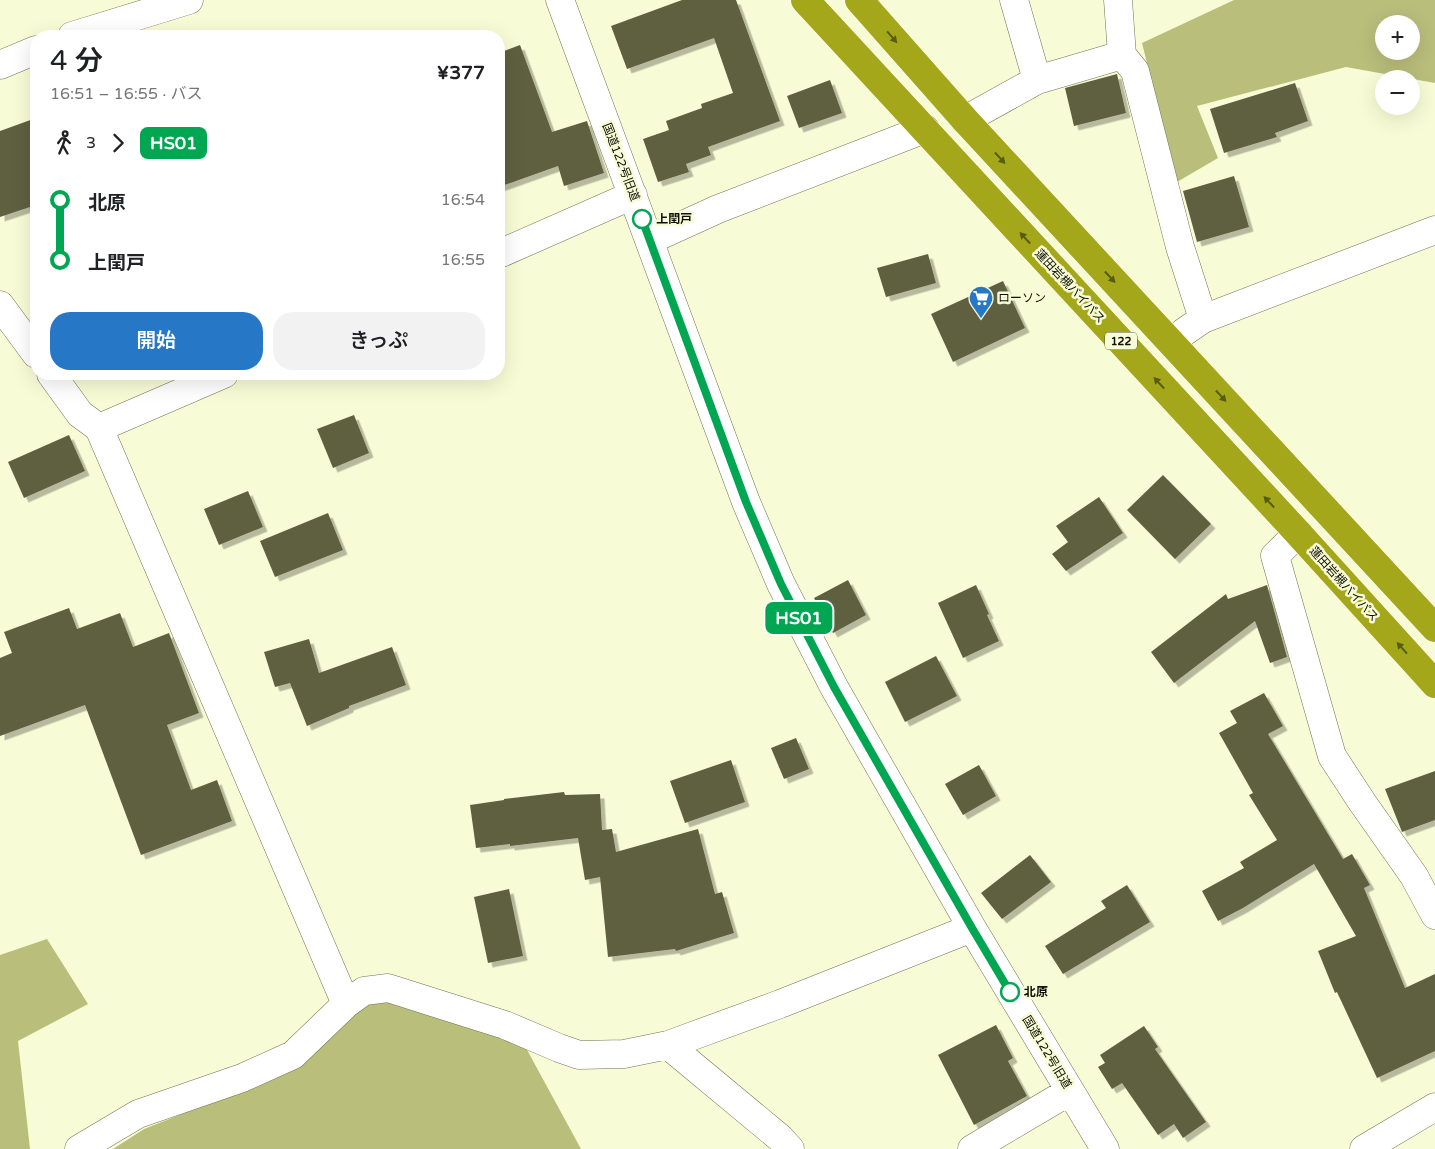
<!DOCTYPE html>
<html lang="ja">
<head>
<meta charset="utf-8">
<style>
  body { margin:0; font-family:"Varela Round","Noto Sans JP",sans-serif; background:#f2f2f2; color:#202124; height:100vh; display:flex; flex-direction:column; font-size:19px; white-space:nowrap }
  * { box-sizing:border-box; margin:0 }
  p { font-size:16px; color:#757577 }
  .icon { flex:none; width:28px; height:28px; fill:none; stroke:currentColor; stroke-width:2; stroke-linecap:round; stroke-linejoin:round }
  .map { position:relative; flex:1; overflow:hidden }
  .drawer { position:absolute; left:30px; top:30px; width:475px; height:350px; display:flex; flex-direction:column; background:#fff; border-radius:20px; box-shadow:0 5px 20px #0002 }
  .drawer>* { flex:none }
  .badge { padding:0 10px; border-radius:8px; font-size:18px; line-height:32px }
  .controls { position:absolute; left:1375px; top:15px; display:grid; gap:10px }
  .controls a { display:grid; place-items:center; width:45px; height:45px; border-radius:50%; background:#fff; box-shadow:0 5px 20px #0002; font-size:25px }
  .map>.badge { position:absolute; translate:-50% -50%; box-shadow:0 0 0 2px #fff }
  .legs { display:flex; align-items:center; gap:8px; height:55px; padding:0 20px; font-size:16px }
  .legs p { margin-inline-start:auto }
  .headline { display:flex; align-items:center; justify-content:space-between; height:85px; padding:0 20px }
  h1 { font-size:28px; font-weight:600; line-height:38px }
  .cta { display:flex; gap:10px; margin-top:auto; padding:10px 20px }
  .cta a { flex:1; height:58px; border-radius:20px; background:#2677c6; color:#fff; font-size:20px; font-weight:600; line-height:58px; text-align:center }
  .cta a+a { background:#f2f2f2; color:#202124 }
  ul { padding:0 20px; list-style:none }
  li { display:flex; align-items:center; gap:18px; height:60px; font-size:19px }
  li i { display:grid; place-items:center; width:8px; height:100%; margin:0 6px; background:currentColor }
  li i::after { content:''; width:12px; height:12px; margin:-6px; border:4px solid; border-radius:50%; background:#fff }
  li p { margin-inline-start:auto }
  li:first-child i { background:linear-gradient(#0000 50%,currentColor 0) }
  li:last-child i { background:linear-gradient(currentColor 50%,#0000 0) }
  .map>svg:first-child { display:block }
  .forest { fill:#babe7b; fill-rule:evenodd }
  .building { fill:#5f6140; filter:url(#shadow) }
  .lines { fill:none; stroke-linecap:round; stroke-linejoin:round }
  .minor-casing { stroke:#717452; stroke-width:29 }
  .highway-casing { stroke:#fff; stroke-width:29 }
  .minor { stroke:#fff; stroke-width:28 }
  .highway { stroke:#a3a719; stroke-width:28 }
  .oneway { fill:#595b0e }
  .line-1-casing { stroke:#fff; stroke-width:11 }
  .line-1 { stroke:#00a651; stroke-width:8 }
  .stop-1-dot { fill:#fff; stroke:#00a651; stroke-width:2.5 }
  .labels { text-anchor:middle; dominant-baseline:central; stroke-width:5; stroke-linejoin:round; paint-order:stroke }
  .shield { fill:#f8fcd6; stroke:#555643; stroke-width:1 }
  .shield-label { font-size:11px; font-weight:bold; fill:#0f0f04 }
  .street-label { font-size:12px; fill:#0f0f04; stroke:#f8fcd6 }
  .stop-label { font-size:12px; font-weight:bold; fill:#0f0f04; stroke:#f8fcd6; text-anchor:start }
  .poi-label { font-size:12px; fill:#0f0f04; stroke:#f8fcd6; text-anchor:start }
</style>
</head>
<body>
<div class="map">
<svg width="1435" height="1149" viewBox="0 0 1435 1149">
  <defs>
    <filter id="shadow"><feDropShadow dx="4.5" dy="4.5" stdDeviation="0" flood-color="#0004"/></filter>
  </defs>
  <rect width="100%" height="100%" fill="#f8fcd6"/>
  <path class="forest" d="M 1234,0 L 1435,0 L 1435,83 L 1346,67 L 1197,106 L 1218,158 L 1177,182 L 1142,43 ZM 1384,24 L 1411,24 L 1411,51 L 1384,51 Z
    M 47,939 L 88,1004 L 18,1041 L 30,1149 L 0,1149 L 0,955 Z
    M 389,992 L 526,1048 L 581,1149 L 113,1149 L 144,1129 L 243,1090 L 344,1018 Z"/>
  <path class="building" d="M 682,0 L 736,0 L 780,121 L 708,147 L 711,155 L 686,164 L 689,172 L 658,182 L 643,139 L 669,130 L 666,121 L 702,108 L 701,104 L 733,93 L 714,38 L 627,69 L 611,26 Z
    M 520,45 L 552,132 L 587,121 L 604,173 L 564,186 L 558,166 L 499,187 L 499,53 Z
    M 1117,74 L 1126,113 L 1074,126 L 1065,88 Z
    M 830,80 L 842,113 L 799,128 L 787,96 Z
    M 1295,83 L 1308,121 L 1275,133 L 1277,137 L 1224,153 L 1210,109 Z
    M 36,118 L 36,205 L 0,217 L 0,131 Z
    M 1234,176 L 1249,227 L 1197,242 L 1183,191 Z
    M 928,254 L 936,283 L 886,297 L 877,268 Z
    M 1003,281 L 1025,328 L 953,362 L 931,314 Z
    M 354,415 L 369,453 L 333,468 L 317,429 Z
    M 69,435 L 85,471 L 24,498 L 8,462 Z
    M 1163,475 L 1211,524 L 1175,559 L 1127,510 Z
    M 248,491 L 263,527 L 219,545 L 204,509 Z
    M 1099,497 L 1123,533 L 1066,571 L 1052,554 L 1068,542 L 1056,526 Z
    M 328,513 L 343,550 L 275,577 L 260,541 Z
    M 848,580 L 866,615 L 833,633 L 814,598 Z
    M 976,585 L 989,614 L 987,615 L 999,641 L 963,658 L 938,603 Z
    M 1267,585 L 1287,657 L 1270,663 L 1255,621 L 1174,683 L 1151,652 L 1226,594 L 1228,599 Z
    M 69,608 L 77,629 L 120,613 L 133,647 L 169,633 L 199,713 L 167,725 L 191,790 L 217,780 L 232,821 L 141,855 L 85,705 L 0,736 L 0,658 L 12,653 L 4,632 Z
    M 309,639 L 319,673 L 392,647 L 406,685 L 349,706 L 349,708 L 307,726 L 290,683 L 275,687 L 264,652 Z
    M 936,656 L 957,696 L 905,722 L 885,682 Z
    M 1264,693 L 1283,726 L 1268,734 L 1343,859 L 1352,854 L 1370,885 L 1364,888 L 1405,988 L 1435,974 L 1435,1051 L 1377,1078 L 1337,992 L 1335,993 L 1318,951 L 1356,936 L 1314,864 L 1243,908 L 1218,921 L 1202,891 L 1244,868 L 1240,862 L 1277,840 L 1249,795 L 1253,793 L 1219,733 L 1237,723 L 1230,711 Z
    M 796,738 L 809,769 L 784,779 L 771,748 Z
    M 731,760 L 745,802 L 685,823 L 670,781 Z
    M 979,765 L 996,796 L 963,815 L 945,784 Z
    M 1435,771 L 1435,820 L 1402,832 L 1385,789 Z
    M 564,792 L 565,795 L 600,794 L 602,830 L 612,829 L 616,852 L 698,829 L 715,894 L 722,892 L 734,933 L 676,951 L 675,949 L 608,957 L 600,877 L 585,880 L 578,838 L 510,846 L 510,844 L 476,848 L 470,805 L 504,800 L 504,799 Z
    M 1030,855 L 1051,882 L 1002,919 L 981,893 Z
    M 1127,885 L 1150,922 L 1063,974 L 1045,946 L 1106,908 L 1101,901 Z
    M 509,889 L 523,956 L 488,963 L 474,897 Z
    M 996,1025 L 1013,1058 L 1008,1061 L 1027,1096 L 974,1125 L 938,1055 Z
    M 1144,1026 L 1158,1047 L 1155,1049 L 1206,1122 L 1183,1138 L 1174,1124 L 1158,1135 L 1122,1083 L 1112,1089 L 1098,1067 L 1105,1063 L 1100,1055 Z"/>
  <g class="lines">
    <defs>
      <path id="minor" d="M 560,0 L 746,502 L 781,584 L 834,687 L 972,928 L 1105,1149
        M 1014,0 L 1037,80
        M 1118,0 L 1122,55
        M 72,36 L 189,0
        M 0,65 L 36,50
        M 965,120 L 1037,80 L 1122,55 L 1135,71 L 1180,247 L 1203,319
        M 650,240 L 718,209 L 925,129
        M 499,254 L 633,195
        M 0,305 L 36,354
        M 1173,344 L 1184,332 L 1203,319 L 1435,230
        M 51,374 L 80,414 L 99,428 L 346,1004
        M 99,428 L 224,374
        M 1298,533 L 1275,556 L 1332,756 L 1362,802 L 1414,876 L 1435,915
        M 668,1045 L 780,1138 L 790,1149
        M 79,1149 L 138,1114 L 242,1078 L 293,1055 L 346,1004 L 364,991 L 388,988 L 505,1025 L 559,1048 L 579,1055 L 624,1054 L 668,1045 L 780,1004 L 972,928
        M 972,1149 L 1070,1091
        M 1364,1149 L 1435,1107"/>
      <path id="highway" d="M 805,0 L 1298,533 L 1435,684
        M 859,0 L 965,120 L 1435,628"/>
    </defs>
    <use href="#minor" class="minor-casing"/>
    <use href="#highway" class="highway-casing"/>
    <use href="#minor" class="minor"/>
    <use href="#highway" class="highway"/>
  </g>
  <defs><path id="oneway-solid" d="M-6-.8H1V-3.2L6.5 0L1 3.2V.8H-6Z" transform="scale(1.25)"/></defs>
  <g class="oneway">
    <use href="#oneway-solid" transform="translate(892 37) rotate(49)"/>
    <use href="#oneway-solid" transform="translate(1000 158) rotate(47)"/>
    <use href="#oneway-solid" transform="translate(1025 238) rotate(-133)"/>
    <use href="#oneway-solid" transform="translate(1110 277) rotate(47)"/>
    <use href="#oneway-solid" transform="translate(1159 383) rotate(-133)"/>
    <use href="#oneway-solid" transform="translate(1221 396) rotate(47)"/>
    <use href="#oneway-solid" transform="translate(1269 502) rotate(-133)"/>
    <use href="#oneway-solid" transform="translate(1402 648) rotate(-132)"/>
  </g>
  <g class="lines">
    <defs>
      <path id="line-1" d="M 642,219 L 746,502 L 781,584 L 834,687 L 972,928 L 1010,992"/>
    </defs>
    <use href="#line-1" class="line-1-casing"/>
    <use href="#line-1" class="line-1"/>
  </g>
  <defs>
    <symbol id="supermarket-pin" viewBox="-11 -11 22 30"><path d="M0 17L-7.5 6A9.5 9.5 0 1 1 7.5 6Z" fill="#2677c6" stroke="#f8fcd6"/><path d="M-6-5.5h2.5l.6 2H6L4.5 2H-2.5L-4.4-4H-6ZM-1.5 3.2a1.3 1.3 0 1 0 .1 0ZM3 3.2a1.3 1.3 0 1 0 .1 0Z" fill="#fff"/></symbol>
  </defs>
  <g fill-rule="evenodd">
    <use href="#supermarket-pin" x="967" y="284" width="28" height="38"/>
  </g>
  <g class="stop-1-dot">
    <circle cx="642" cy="219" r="9"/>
    <circle cx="1010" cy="992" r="9"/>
  </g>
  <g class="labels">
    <rect class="shield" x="1105" y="332.5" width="32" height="17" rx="4"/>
    <g class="shield-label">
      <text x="1121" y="341">122</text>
    </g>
    <g class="street-label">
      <text transform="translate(621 162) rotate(69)">国道122号旧道</text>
      <text transform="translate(1070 286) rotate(47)">蓮田岩槻バイパス</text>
      <text transform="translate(1344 584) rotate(48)">蓮田岩槻バイパス</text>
      <text transform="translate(1047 1052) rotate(59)">国道122号旧道</text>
    </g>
    <g class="stop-label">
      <text x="656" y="219">上閏戸</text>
      <text x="1024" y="992">北原</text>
    </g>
    <g class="poi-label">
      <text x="998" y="298">ローソン</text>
    </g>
  </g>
</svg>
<div class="controls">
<a>+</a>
<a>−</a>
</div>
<b class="badge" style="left:799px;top:618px;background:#00a651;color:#fff">HS01</b>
<section class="drawer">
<div class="headline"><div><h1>4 分</h1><p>16:51 – 16:55 · バス</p></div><b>¥377</b></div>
<div class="legs"><svg class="icon" aria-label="walk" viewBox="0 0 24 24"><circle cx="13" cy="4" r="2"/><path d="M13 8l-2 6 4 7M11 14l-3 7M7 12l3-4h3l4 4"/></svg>3<svg class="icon" aria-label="forward" viewBox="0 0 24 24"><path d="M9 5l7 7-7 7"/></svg><b class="badge" style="background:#00a651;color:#fff">HS01</b></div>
<ul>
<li><i style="color:#00a651"></i><b>北原</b><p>16:54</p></li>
<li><i style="color:#00a651"></i><b>上閏戸</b><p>16:55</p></li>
</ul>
<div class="cta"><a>開始</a><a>きっぷ</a></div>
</section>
</div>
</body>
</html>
